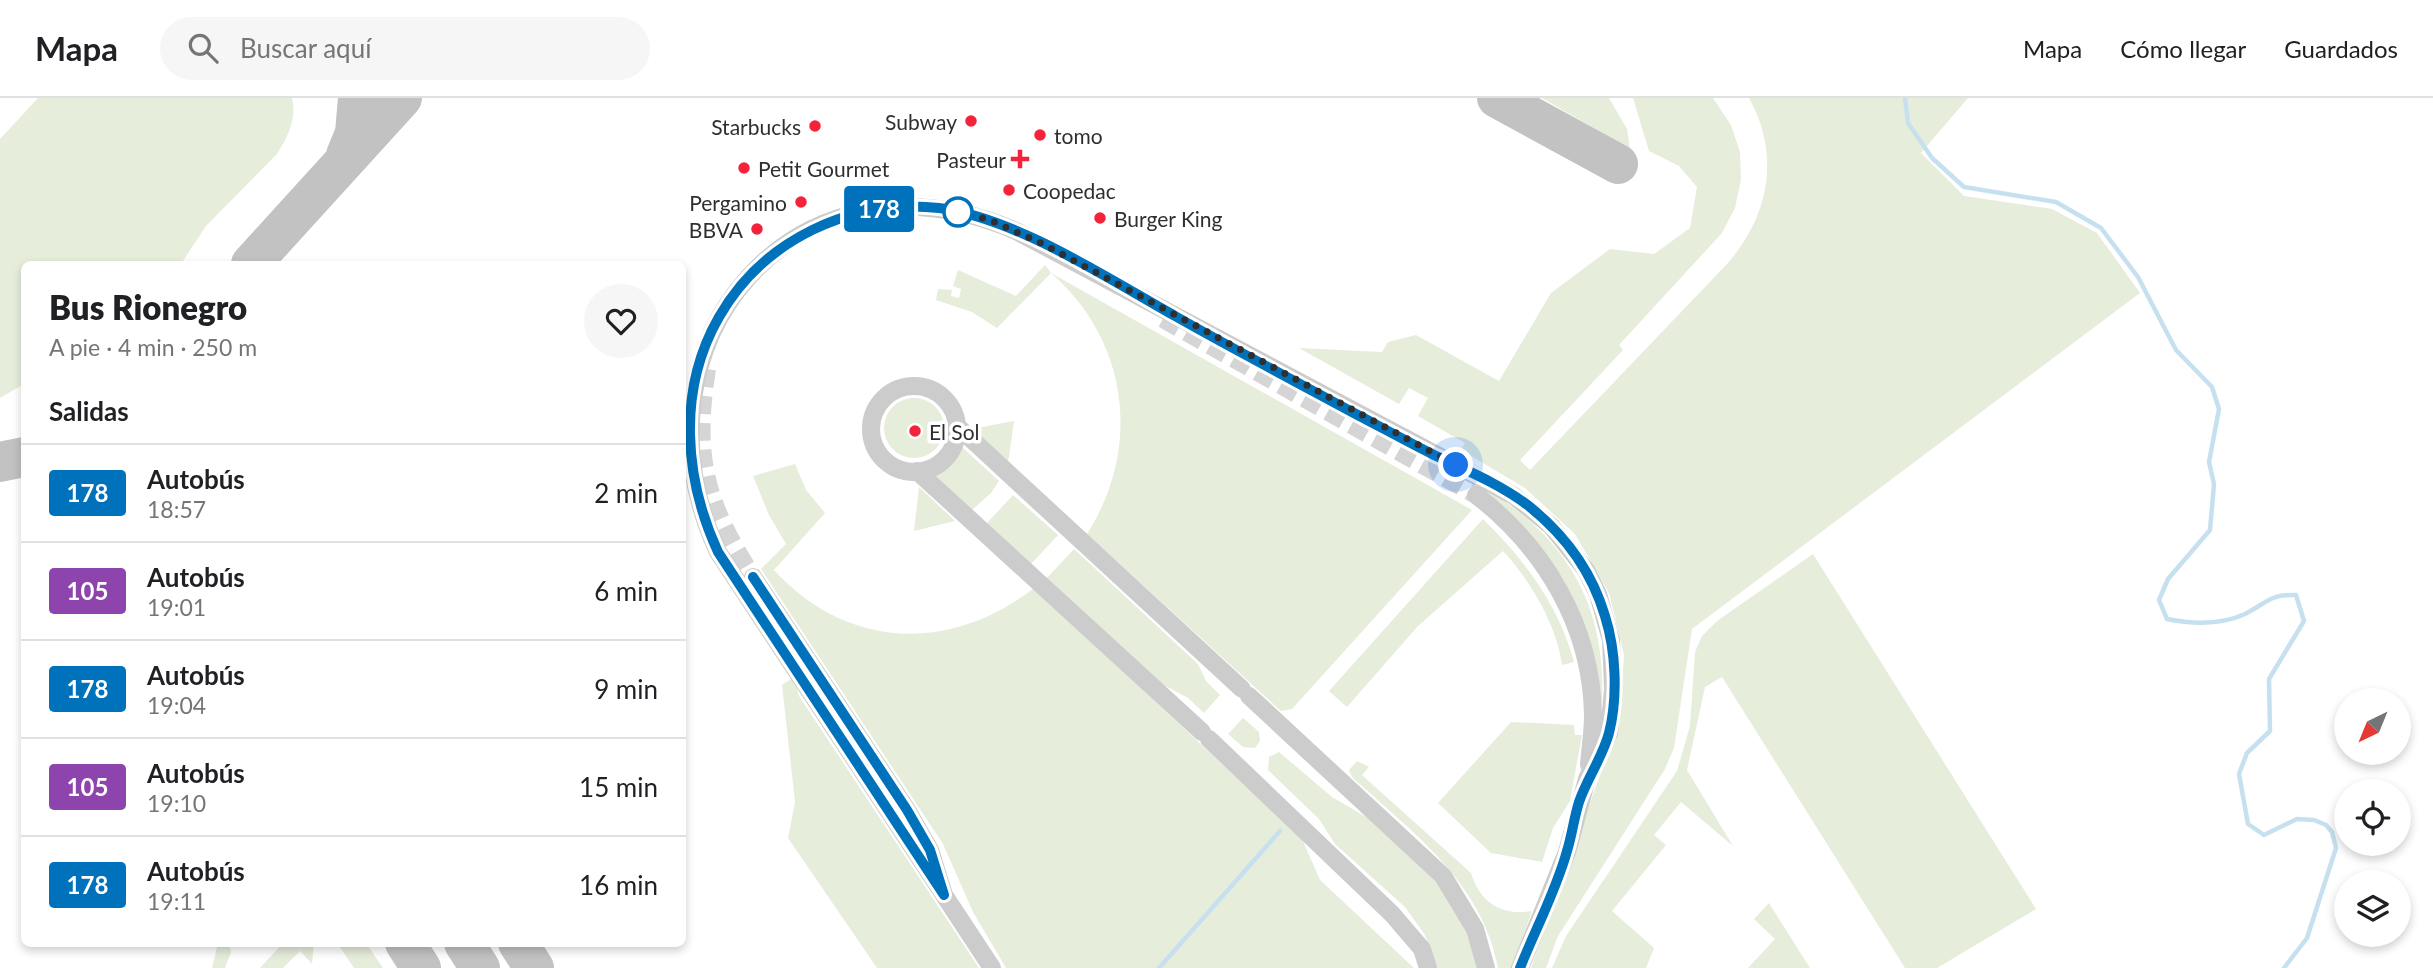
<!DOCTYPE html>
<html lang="es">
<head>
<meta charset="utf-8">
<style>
  body { margin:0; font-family:Lato,sans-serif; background:#f6f6f6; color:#202124; height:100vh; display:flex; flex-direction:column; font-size:26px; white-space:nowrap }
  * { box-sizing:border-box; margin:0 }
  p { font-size:23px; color:#757577 }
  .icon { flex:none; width:38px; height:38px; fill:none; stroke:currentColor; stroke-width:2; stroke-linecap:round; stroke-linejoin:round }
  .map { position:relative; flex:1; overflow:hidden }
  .panel { position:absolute; left:21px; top:163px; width:665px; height:686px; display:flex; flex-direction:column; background:#fff; border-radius:10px; box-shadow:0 4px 10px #0003 }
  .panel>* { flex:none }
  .badge { padding:0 14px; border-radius:5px; font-size:24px; line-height:46px }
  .needle { width:46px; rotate:223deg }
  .fabs { position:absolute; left:2334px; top:590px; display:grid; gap:14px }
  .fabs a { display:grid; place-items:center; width:77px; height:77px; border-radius:50%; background:#fff; box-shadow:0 4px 10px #0003; font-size:35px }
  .you { position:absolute; width:35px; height:35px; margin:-18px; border:5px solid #fff; border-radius:50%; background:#1a73e8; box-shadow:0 0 0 10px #1a73e833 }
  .map>.badge { position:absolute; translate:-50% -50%; box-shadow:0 0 0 4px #fff }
  h2 { padding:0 28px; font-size:26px; line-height:63px }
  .round { display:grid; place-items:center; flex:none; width:74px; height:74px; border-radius:37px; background:#f6f6f6 }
  .summary { display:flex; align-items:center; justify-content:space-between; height:119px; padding:0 28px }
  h1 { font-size:33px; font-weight:800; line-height:52px }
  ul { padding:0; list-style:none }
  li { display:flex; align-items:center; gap:21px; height:98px; padding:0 28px; border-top:2px solid #e0e0e0 }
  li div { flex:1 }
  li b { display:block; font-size:26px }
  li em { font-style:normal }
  li .badge { min-width:77px; font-weight:700; text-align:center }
  header { display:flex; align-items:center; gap:42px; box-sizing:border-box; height:98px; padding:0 35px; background:#fff; border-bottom:2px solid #e0e0e0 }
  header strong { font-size:33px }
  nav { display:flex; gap:38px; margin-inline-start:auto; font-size:24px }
  .search { width:490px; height:63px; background:#f6f6f6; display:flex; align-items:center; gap:18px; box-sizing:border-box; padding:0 24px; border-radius:38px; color:#757577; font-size:26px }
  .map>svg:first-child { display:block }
  .green { fill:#e6eddb }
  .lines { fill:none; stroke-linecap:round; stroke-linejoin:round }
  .stream { stroke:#c6e0ef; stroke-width:4.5 }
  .taxiway { stroke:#c2c2c2; stroke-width:40 }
  .minor-tunnel { stroke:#d5d5d5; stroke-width:18; stroke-dasharray:18 9; stroke-linecap:butt }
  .minor { stroke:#ccc; stroke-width:18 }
  .line-casing { stroke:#fff; stroke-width:16 }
  .line { stroke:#0072bc; stroke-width:10 }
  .walk { stroke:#2f2f2f; stroke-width:7; stroke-dasharray:0 12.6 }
  .poi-dot { fill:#f4233a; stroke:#fff; stroke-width:2.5 }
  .stop-dot { fill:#fff; stroke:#0072bc; stroke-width:3.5 }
  .labels { text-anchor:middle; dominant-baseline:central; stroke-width:7; stroke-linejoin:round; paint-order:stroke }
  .poi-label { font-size:21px; fill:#2f2f2f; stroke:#fff; text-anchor:end }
</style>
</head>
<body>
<header>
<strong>Mapa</strong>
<div class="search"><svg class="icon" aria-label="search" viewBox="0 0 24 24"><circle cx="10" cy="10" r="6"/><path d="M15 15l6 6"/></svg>Buscar aquí</div>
<nav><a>Mapa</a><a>Cómo llegar</a><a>Guardados</a></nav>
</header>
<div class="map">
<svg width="2433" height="870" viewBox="0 0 2433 870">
  <rect width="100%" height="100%" fill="#fff"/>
  <path class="green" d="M 38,0 L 292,0 C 297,20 288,39 277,56 L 206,128 L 181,166 L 24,166 L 24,286 L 0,300 L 0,41 Z
    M 1542,0 L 1609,0 L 1627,31 L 1630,51 Z
    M 1633,0 L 1713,0 L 1731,27 L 1740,54 L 1741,82 L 1735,110 L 1722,135 L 1619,247 L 1623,252 L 1520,362 L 1530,372 L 1727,166 C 1769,119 1781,57 1749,0 L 1968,0 L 1921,55 L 1964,98 L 2052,111 L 2097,135 L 2140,195 L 1692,531 L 1674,650 L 1665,671 L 1558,838 L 1546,870 L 1531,870 L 1620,621 L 1624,557 L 1609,495 L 1575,436 L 1525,390 L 1461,352 L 1465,345 L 1418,318 L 1428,300 L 1409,290 L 1399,306 L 1299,250 L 1382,254 L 1388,244 L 1416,237 L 1499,283 L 1551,195 L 1610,151 L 1654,156 L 1690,130 L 1697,89 L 1679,68 L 1649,53 Z
    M 1045,167 L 1051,175 L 1472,412 L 1292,611 L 1281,613 L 1087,436 C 1142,350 1129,243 1051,175 L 997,230 L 972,214 L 936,202 L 938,191 L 952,192 L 951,198 L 959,200 L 961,191 L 953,188 L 958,172 L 1016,198 Z
    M884 330a30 30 0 1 1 60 0a30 30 0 1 1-60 0Z
    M 1014,323 L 1008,365 L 971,331 Z
    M 962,349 L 999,383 L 991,395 L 972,412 L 935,377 L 950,366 Z
    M 795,366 L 806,392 L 825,415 L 774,472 C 847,552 951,555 1034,490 L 1302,741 L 1320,782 L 1414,870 L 1006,870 L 973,814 L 943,746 L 761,471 L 786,446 L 769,417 L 753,378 Z
    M 1478,386 C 1564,436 1607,504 1602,606 C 1592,547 1581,498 1541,451 C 1521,429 1494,410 1471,391 Z
    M 919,389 L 955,423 L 914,433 Z
    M 1013,397 L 1058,437 L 1031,466 L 987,425 Z
    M 1483,421 C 1524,461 1559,507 1574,564 L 1562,567 C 1557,527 1530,482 1503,453 L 1418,528 L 1347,609 L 1329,593 Z
    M 1074,451 L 1198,566 L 1206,583 L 1220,597 L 1204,615 L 1188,600 L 1162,586 L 1046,481 Z
    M 1813,456 L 2036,811 L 1937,870 L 1905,870 L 1722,579 L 1705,589 L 1687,672 L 1733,748 L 1681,704 L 1654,737 L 1666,747 L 1612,813 L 1654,850 L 1646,870 L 1552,870 L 1566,838 L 1677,673 L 1690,628 L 1695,554 L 1702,538 L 1717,523 Z
    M 794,579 L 799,598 L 979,870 L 877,870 L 788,740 L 795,704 L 782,587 Z
    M 1243,620 L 1259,634 L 1260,643 L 1255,650 L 1243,649 L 1228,636 Z
    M 1511,624 L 1574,627 L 1575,637 L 1582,637 L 1570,703 L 1553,730 L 1542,764 L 1491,755 L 1438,705 Z
    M 1279,654 L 1332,699 L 1368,720 L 1433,778 L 1466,826 L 1480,870 L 1437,870 L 1425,837 L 1405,809 L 1335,746 L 1319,721 L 1268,672 L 1269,659 Z
    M 1357,663 L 1369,669 L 1362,677 L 1471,775 C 1480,805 1502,818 1532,813 L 1512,870 L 1498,870 C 1482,784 1413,735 1352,679 L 1349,672 Z
    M 1769,805 L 1810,870 L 1748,870 L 1775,841 L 1754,821 Z
    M 218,845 L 229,845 L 231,854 L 225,870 L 212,870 Z
    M 283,845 L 314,845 L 312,866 L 300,853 L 283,870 L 260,870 Z
    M 337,845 L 366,845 L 383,870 L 354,870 Z"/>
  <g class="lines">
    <path class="stream" d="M 1905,0 L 1908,25 L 1932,60 L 1964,89 L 2056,104 L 2101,130 L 2138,179 L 2176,252 L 2212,289 L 2219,311 L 2209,364 L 2214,386 L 2210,432 L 2168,481 L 2159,502 L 2167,521 C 2192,526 2221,527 2245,516 C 2267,505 2269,496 2296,497 L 2304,523 L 2269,581 L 2270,633 L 2247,655 L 2239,676 L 2248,726 L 2264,737 L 2297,721 L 2314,722 L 2326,727 L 2332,734 L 2336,750 L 2307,840 L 2284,870
      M 1159,870 L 1280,733"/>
    <path class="taxiway" d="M 1497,0 L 1618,66
      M 346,57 L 355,35 L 358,0
      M 251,166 L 402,0
      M 0,364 L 24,359
      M 405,845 L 421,870
      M 464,845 L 480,870
      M 518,845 L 534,870"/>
    <path class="minor-tunnel" d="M 1163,221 L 1476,397
      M 707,271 C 693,359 705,404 753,479"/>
    <path class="minor" d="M871 331a43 43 0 1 1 86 0a43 43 0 1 1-86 0Z
      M 957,328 L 1242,591
      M 917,373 L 1202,634
      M 1476,397 C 1545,450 1592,529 1593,618 C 1593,635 1590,651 1589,667
      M 753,479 L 907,712 L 930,752 L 944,797 L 992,870
      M 1249,598 L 1443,778 L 1475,831 L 1486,870
      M 1209,641 L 1392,816 L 1422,851 L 1428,870
      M 944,797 L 718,454 C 621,244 797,38 1016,133 L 1514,398 L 1551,428 L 1586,472 L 1598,496 L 1611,542 L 1613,591 L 1609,635 L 1587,681 L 1567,754 L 1520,870"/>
  </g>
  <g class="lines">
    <defs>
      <path id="line" d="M 753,479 L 907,712 L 930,752 L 944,797 L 718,454 C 684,380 677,292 719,219 C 763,142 851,100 939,110 C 1016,120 1107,180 1175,218 C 1233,251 1293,282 1352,314 C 1379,328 1406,343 1434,357 C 1466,372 1502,387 1530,409 C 1566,438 1592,474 1605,518 C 1616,553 1618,599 1609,635 C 1603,658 1587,681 1579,704 C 1574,720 1572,737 1567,753 C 1556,793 1535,832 1520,870"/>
    </defs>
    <use href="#line" class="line-casing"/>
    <use href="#line" class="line"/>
    <path class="walk" d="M 958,114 L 990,122 L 1043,146 L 1456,367"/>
  </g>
  <g class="poi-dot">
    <circle cx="971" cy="23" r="7"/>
    <circle cx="815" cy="28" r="7"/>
    <circle cx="1040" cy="37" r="7"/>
    <path d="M1016.5 50.5h7v7h7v7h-7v7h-7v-7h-7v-7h7z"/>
    <circle cx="744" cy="70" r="7"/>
    <circle cx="1009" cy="92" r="7"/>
    <circle cx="801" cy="104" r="7"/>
    <circle cx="1100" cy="120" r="7"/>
    <circle cx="757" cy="131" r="7"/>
    <circle cx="915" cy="333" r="7"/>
  </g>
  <circle class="stop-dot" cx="958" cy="114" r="14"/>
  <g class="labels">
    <g class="poi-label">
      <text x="957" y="23">Subway</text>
      <text x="801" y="28">Starbucks</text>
      <text x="1054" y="37" text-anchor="start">tomo</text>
      <text x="1006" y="61">Pasteur</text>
      <text x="758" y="70" text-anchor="start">Petit Gourmet</text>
      <text x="1023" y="92" text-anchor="start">Coopedac</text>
      <text x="787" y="104">Pergamino</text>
      <text x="1114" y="120" text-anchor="start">Burger King</text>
      <text x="743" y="131">BBVA</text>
      <text x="929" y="333" text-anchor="start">El Sol</text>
    </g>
  </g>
</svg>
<div class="fabs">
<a><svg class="needle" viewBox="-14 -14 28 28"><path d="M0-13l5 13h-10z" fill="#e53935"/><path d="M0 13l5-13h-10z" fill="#757577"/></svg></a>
<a><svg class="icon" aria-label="locate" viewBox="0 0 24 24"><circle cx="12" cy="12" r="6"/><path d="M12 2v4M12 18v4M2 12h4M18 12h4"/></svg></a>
<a><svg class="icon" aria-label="layers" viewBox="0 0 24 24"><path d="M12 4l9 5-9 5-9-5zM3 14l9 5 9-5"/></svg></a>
</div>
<div class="you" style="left:1456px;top:367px"></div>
<b class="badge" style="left:879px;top:111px;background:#0072bc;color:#fff">178</b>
<section class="panel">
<div class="summary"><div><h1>Bus Rionegro</h1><p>A pie · 4 min · 250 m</p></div><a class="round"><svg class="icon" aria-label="heart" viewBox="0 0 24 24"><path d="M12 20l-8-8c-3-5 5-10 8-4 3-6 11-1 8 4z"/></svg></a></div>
<h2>Salidas</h2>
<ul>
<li><span class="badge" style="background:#0072bc;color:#fff">178</span><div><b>Autobús</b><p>18:57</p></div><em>2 min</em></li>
<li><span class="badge" style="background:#8e44ad;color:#fff">105</span><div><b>Autobús</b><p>19:01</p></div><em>6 min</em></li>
<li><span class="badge" style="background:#0072bc;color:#fff">178</span><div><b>Autobús</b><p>19:04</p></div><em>9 min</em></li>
<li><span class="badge" style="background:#8e44ad;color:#fff">105</span><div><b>Autobús</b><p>19:10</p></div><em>15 min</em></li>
<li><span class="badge" style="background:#0072bc;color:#fff">178</span><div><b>Autobús</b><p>19:11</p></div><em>16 min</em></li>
</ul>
</section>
</div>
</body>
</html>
